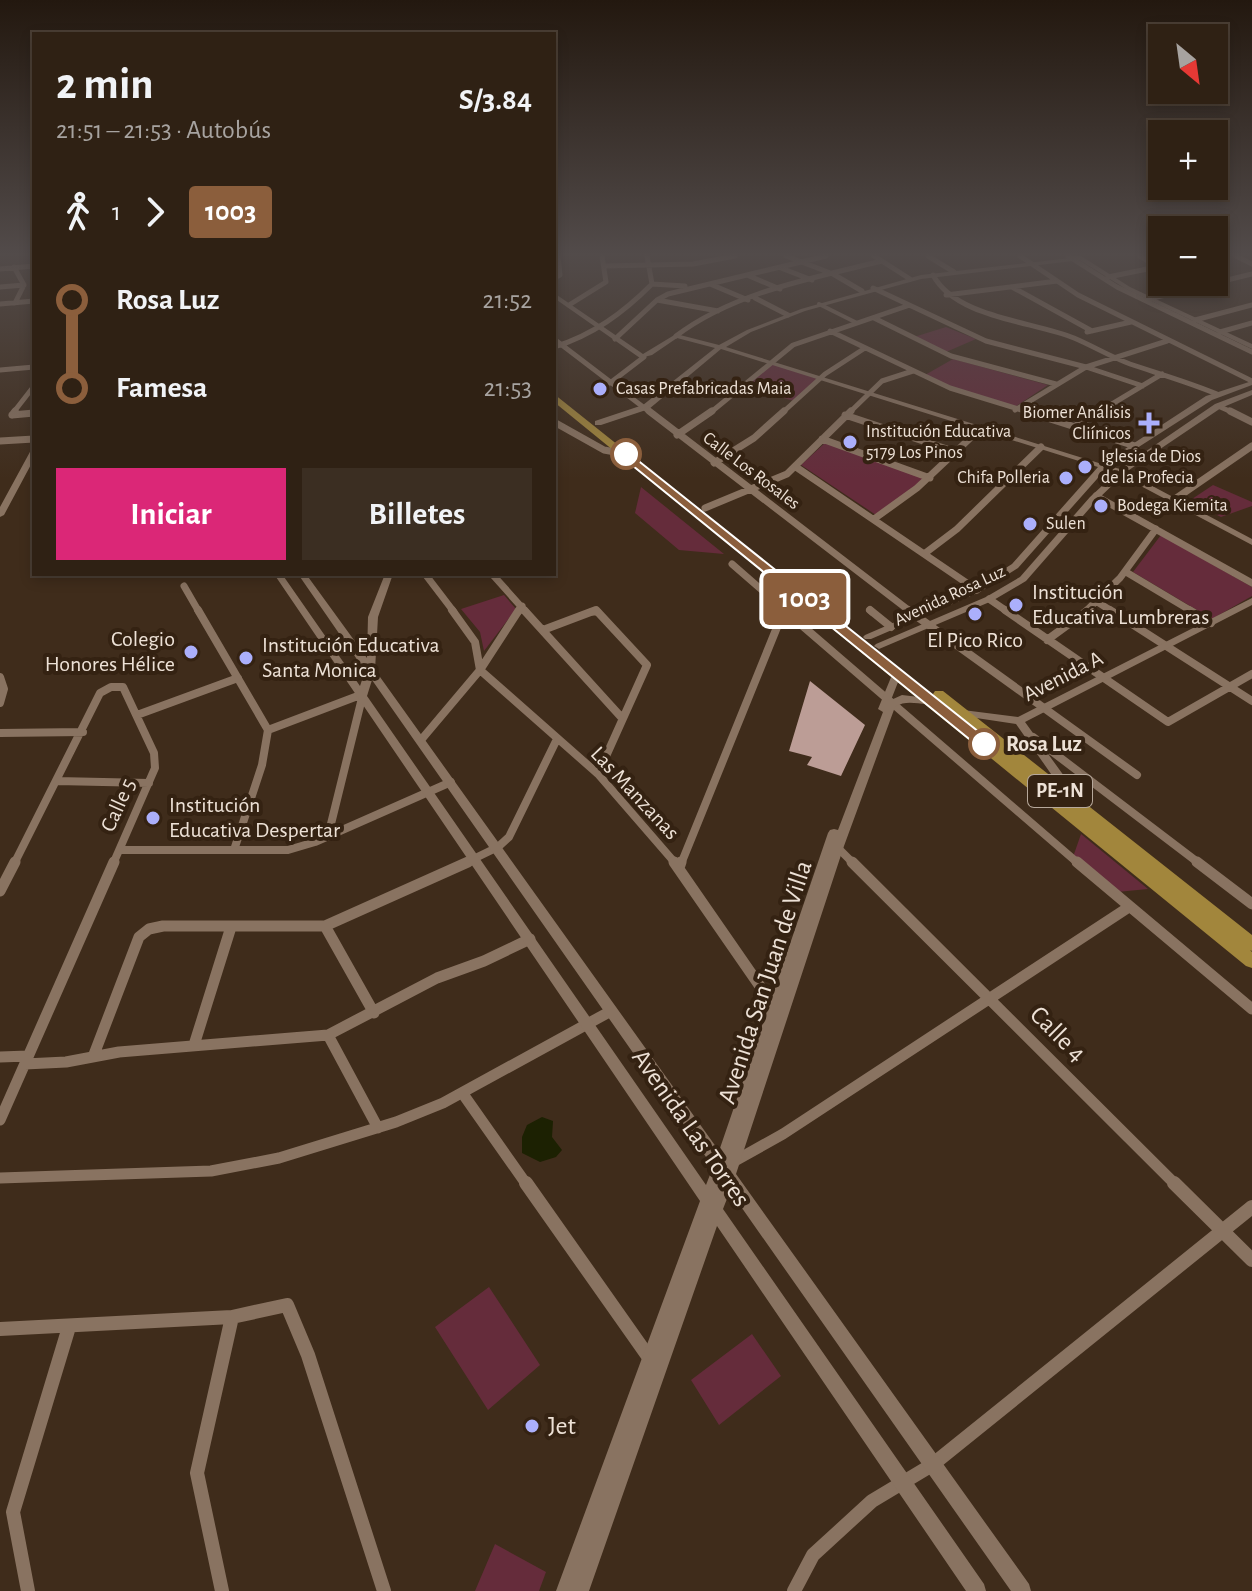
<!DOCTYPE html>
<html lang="es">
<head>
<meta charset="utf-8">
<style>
  body { margin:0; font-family:"Alegreya Sans",sans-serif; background:#3b2e22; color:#f1f3f6; height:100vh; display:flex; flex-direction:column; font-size:30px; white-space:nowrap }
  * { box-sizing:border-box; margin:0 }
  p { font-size:26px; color:#a7a3a0 }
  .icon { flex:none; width:44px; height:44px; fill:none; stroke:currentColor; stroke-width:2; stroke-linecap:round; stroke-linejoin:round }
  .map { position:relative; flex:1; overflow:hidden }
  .side { position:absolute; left:32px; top:32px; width:524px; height:544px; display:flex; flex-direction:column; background:#2f2114; border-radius:0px; box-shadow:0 4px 12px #0003,0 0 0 2px #4a3e34 }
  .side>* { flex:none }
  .badge { padding:0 16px; border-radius:6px; font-size:28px; line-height:52px }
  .needle { width:52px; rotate:151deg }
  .buttons { position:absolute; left:1148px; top:24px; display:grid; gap:16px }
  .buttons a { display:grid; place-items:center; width:80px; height:80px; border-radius:0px; background:#2f2114; box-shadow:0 4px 12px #0003,0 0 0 2px #4a3e34; font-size:40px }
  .map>.badge { position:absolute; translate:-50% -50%; box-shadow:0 0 0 4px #fff }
  .legs { display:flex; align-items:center; gap:12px; height:88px; padding:0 24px; font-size:26px }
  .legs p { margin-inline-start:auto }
  .head { display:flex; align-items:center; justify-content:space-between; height:136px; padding:0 24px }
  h1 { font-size:44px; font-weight:700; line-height:60px }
  .cta { display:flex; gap:16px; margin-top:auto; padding:16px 24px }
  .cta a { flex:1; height:92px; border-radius:0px; background:#db2777; color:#fff; font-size:32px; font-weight:700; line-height:92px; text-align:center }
  .cta a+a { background:#3b2e22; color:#f1f3f6 }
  ul { padding:0 24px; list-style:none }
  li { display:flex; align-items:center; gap:28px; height:88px; font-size:30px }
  li i { display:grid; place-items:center; width:12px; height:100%; margin:0 10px; background:currentColor }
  li i::after { content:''; width:20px; height:20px; margin:-10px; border:6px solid; border-radius:50%; background:#2f2114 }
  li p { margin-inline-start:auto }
  li:first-child i { background:linear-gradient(#0000 50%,currentColor 0) }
  li:last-child i { background:linear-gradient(currentColor 50%,#0000 0) }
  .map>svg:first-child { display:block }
  .green { fill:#652c3b }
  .water { fill:#1c2102 }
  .building { fill:#bc9d96 }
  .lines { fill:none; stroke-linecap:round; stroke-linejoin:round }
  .pedestrian { stroke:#897361; stroke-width:4 }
  .minor-far4 { stroke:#897361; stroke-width:5 }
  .minor-far3 { stroke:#897361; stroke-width:7 }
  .minor-far2 { stroke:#897361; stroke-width:8 }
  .minor-far1 { stroke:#897361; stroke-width:11 }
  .minor { stroke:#897361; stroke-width:14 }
  .tertiary { fill:#897361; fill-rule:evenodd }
  .secondary { fill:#897361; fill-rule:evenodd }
  .trunk { fill:#a2863c; fill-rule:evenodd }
  .line-1 { fill:#8b5e3c; stroke:#fff; stroke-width:2 }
  .poi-dot { fill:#abaffb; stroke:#342212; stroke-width:3 }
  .stop-1-dot { fill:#fff; stroke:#8b5e3c; stroke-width:4 }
  .labels { text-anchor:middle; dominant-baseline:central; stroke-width:8; stroke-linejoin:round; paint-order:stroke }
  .far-poi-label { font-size:18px; fill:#ede1d6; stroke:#342212; text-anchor:start }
  .far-street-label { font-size:18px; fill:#ede1d6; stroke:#342212 }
  .shield { fill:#342212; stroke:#b6a89b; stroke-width:2 }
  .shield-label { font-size:20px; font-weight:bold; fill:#ede1d6 }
  .poi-label { font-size:22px; fill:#ede1d6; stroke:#342212; text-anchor:start }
  .street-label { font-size:22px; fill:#ede1d6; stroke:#342212 }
  .stop-label { font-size:22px; font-weight:bold; fill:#ede1d6; stroke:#342212; text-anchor:start }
  .near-street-label { font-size:26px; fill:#ede1d6; stroke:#342212 }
  .near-poi-label { font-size:26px; fill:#ede1d6; stroke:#342212; text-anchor:start }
</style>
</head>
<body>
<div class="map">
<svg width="1252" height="1591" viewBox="0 0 1252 1591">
  <rect width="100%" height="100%" fill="#3f2c1b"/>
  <path class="green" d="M 946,327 L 976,339 L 946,352 L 914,337 Z
    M 953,359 L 1048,385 L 1015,407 L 948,386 L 925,375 Z
    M 771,363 L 819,378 L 794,401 L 744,387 Z
    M 826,442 L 926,478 L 876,515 L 801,465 Z
    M 1213,485 L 1252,502 L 1252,506 L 1221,517 L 1189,501 Z
    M 641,487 L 724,554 L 679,550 L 635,513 Z
    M 1161,535 L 1252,587 L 1252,596 L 1212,619 L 1133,572 Z
    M 504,595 L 516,609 L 484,651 L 480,632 L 461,609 Z
    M 1081,834 L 1148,889 L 1117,892 L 1073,857 Z
    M 489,1287 L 540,1365 L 488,1410 L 435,1327 Z
    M 752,1334 L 781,1376 L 719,1425 L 691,1380 Z
    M 495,1544 L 546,1572 L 539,1591 L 475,1591 Z"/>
  <path class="water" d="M 542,1117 L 553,1121 L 552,1137 L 562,1150 L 556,1157 L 540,1162 L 522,1153 L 522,1137 L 527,1125 Z"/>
  <path class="building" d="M 810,681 L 865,725 L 841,776 L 807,765 L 812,757 L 789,751 Z"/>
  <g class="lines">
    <path class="pedestrian" d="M 819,304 L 857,323"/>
    <path class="minor-far4" d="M 786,256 L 833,274 L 862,291
      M 874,256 L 910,279
      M 928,256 L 954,272
      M 1020,256 L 1078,295 L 1252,381
      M 1068,256 L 1117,287 L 1252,352
      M 1140,256 L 1158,267
      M 1236,256 L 1252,264
      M 605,266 L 693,264 L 735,256
      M 14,267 L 24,285 L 15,303
      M 781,268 L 812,280
      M 0,269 L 34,266
      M 747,275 L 780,289
      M 933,275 C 956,318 1032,321 1074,338 C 1093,346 1111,357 1130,364 C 1160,374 1188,382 1217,394
      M 1108,277 L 1162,266
      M 554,278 L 560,275 L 558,256
      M 652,284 L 685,286
      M 710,284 L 748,300
      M 0,287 L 24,285
      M 1012,287 L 1092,331
      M 873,288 L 986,341 L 1086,367 L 1143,386
      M 946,295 L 1057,281
      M 755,298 L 788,315
      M 1149,299 L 1252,274
      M 657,300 L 718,311
      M 0,304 L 34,301
      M 569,305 L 606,282 L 602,256
      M 874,318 L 951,356 L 1056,384
      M 1195,320 L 1252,305
      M 830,331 L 950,388 L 1031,413
      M 1087,332 L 1131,322
      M 1220,332 L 1252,323
      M 676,336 C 734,292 813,278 882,261
      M 554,339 L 651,413
      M 615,339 L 657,300 L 668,294 L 826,256
      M 554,347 C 593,335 623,313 652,284 L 647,256
      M 0,370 L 34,367
      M 610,383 L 644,357
      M 1218,406 L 1234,413
      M 1015,410 L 1086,367 L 1167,341
      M 13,413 L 34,386
      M 29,413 L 34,413
      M 710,413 L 793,345 L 907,306
      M 782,413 L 825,374 L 865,348
      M 849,413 L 882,381 L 913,371
      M 1097,413 L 1162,374"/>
    <path class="minor-far3" d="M 649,411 L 911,612
      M 1025,411 L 1135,446
      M 1230,411 L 1252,422
      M 12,415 L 15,411
      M 12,415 L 34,413
      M 845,415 L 956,452
      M 554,422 L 604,450 L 626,454
      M 1074,427 L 1100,411
      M 677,435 L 712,411
      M 822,439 L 930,478
      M 0,441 L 34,439
      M 714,463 L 754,438 L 784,411
      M 796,467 L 977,590
      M 1096,496 L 1252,583
      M 1175,499 L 1252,446
      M 705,508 L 787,474 L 851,411
      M 874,519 L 917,488 L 981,428
      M 924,554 L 957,529 L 1041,447
      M 732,564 L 787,612
      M 1126,572 L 1193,612
      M 425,574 L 454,612
      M 492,574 L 526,612
      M 184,586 L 199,612
      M 989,599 L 1008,612
      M 1099,603 L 1113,612
      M 870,610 L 872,612
      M 518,612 L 522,606
      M 591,612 L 598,612
      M 1085,612 L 1120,578 L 1156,529"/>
    <path class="minor-far2" d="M 198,610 L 268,730 L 262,765 L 234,850
      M 452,610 L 475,642 L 480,670 L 598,774 L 676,864
      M 524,610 L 622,718
      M 784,610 L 1079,864
      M 870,610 L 891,627
      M 908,610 L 1137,775
      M 1005,610 L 1168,722 L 1252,674
      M 1110,610 L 1252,701
      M 1189,610 L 1211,623
      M 543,630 L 596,610 L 647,665 L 598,774
      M 1047,640 L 1088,610
      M 0,677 L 4,689 L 0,703
      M 137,715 L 238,678
      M 268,730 L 363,694
      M 0,733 L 83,732
      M 1033,737 L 1200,864
      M 421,740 L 480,670 L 519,610
      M 57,781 L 149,783
      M 328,836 L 363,694
      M 835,845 L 854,864
      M 120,850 L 288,850 L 315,842 L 451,782
      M 14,864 L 100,693 L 111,687 L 123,687 L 154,753 L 155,768 L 113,864
      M 463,864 L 498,847 L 509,837 L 557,739
      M 681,864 L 784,610"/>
    <path class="minor-far1" d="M 674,862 L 773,1005 L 780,1009
      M 852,862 L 1176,1185
      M 1077,862 L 1252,1009
      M 1197,862 L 1252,904
      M 679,868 L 681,862
      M 0,891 L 15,862
      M 325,926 L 374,1013
      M 328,1035 L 437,978 L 484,961 L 530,939
      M 194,1045 L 231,927
      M 0,1057 L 28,1056
      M 93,1057 L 139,937 L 149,929 L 163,926 L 325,926 L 468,862
      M 25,1064 L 66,1062 L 119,1052 L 328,1035 L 378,1128
      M 463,1094 L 527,1185
      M 0,1120 L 114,862
      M 733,1162 L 783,1134 L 1129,907
      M 0,1178 L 211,1171 L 279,1158 L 396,1122 L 443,1103 L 611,1011"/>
    <path class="minor" d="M 526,1183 L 650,1359
      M 1174,1183 L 1252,1260
      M 0,1329 L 232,1317 L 287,1305 L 308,1355 L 384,1591
      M 28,1591 L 13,1512 L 69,1327
      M 222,1591 L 197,1473 L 232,1317
      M 794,1591 L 813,1555 L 872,1501 L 932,1465 L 1252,1207"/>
    <path class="tertiary" d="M 1079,257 L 1081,258 L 1081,260 L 921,279 L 805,311 L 751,332 L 726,347 L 1102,464 L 1206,396 L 1252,381 L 1252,385 L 1212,400 L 1109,466 L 1120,469 L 1215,404 L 1252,390 L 1252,395 L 1221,408 L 1126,472 L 1252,539 L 1252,545 L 1122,476 L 1096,501 L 1026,581 L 992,601 L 879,649 L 874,646 L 876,644 L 986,597 L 1020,577 L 1090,497 L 1116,473 L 1105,470 L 1018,568 L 980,592 L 871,639 L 865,639 L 863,637 L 865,635 L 974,588 L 1012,564 L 1098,467 L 721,349 L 649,409 L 601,425 L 595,425 L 595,421 L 643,405 L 715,348 L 677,338 L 652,355 L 640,358 L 554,298 L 554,293 L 643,354 L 676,334 L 719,345 L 747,330 L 801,309 L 921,275 Z
      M 31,450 L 34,450 L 34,459 L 4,515 L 0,517 L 0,507 Z
      M 274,574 L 282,574 L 360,686 L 365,671 L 298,574 L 306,574 L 367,658 L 368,617 L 385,574 L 393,574 L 378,617 L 375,670 L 719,1151 L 828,833 L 830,830 L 834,829 L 838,830 L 883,712 L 878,709 L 894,670 L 900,670 L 902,672 L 891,700 L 902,695 L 936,699 L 937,701 C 925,709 910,697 895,707 L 844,846 L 736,1174 L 1029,1584 L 1031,1591 L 1011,1591 L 730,1191 L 723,1209 L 984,1584 L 986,1591 L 966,1591 L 717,1226 L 589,1591 L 556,1591 L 700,1201 ZM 372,680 L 713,1167 L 706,1185 L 367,696 Z
      M 1252,598 L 1252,605 L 1025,722 L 1072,787 L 1077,800 L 1075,803 L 1067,803 L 1063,791 L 1016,724 L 963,716 L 958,713 L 963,710 L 1018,717 Z"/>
    <path class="secondary" d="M 1073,256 L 1081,256 L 1130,287 L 1252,344 L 1252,349 L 1126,289 Z"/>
    <path class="trunk" d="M 554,394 L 994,745 L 935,697 L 933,694 L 935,691 L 943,691 L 1252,935 L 1252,951 L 1250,950 L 1252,952 L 1252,968 L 1246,966 L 554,402 Z"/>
  </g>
  <linearGradient id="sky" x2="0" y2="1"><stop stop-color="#23180f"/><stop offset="0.53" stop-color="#524b4a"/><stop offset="1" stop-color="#524b4a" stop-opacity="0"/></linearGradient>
  <rect width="1252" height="479" fill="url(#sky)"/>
  <path class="line-1" d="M 626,451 L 989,740 L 989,747 L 979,747 L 622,457 L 622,452 Z"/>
  <g class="poi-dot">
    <circle cx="600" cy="389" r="8"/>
    <path d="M1145 411h8v8h8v8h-8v8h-8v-8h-8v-8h8z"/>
    <circle cx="850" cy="442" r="8"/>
    <circle cx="1085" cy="467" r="8"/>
    <circle cx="1066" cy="478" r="8"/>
    <circle cx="1101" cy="506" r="8"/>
    <circle cx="1030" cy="524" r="8"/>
    <circle cx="1016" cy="605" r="8"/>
    <circle cx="975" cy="614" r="8"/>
    <circle cx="191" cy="652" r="8"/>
    <circle cx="246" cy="658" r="8"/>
    <circle cx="153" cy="818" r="8"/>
    <circle cx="532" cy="1426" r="8"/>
  </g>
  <g class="stop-1-dot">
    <circle cx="626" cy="454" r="14"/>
    <circle cx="984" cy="744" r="14"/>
  </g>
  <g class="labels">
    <g class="far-poi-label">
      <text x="616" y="389">Casas Prefabricadas Maia</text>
      <text x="1131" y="413" text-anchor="end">Biomer Análisis<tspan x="1131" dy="21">Cliínicos</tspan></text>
      <text x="866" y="432">Institución Educativa<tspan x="866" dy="21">5179 Los Pinos</tspan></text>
      <text x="1101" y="457">Iglesia de Dios<tspan x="1101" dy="21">de la Profecia</tspan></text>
      <text x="1050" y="478" text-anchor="end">Chifa Polleria</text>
      <text x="1117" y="506">Bodega Kiemita</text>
      <text x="1046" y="524">Sulen</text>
    </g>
    <g class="far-street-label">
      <text transform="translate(751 471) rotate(37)">Calle Los Rosales</text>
      <text transform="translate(950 596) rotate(-25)">Avenida Rosa Luz</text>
    </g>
    <rect class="shield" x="1028" y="775" width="64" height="32" rx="6"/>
    <g class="shield-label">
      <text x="1060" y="791">PE-1N</text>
    </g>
    <g class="poi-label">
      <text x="1032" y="592">Institución<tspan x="1032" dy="25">Educativa Lumbreras</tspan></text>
      <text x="175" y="639" text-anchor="end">Colegio<tspan x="175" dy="25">Honores Hélice</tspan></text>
      <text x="975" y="640" text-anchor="middle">El Pico Rico</text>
      <text x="262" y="645">Institución Educativa<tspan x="262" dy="25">Santa Monica</tspan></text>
      <text x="169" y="805">Institución<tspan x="169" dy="25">Educativa Despertar</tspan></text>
    </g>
    <g class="street-label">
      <text transform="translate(1063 676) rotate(-27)">Avenida A</text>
      <text transform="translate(635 793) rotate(47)">Las Manzanas</text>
      <text transform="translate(118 805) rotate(-66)">Calle 5</text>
    </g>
    <g class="stop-label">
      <text x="1006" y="744">Rosa Luz</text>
    </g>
    <g class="near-street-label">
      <text transform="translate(765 982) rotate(-72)">Avenida San Juan de Villa</text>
      <text transform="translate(1058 1034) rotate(45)">Calle 4</text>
      <text transform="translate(691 1128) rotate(55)">Avenida Las Torres</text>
    </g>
    <g class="near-poi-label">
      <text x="548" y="1426">Jet</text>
    </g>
  </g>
</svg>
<div class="buttons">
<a><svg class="needle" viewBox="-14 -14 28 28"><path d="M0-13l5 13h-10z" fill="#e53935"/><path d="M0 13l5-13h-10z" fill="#a7a3a0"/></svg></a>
<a>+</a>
<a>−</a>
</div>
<b class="badge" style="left:805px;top:599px;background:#8b5e3c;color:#fff">1003</b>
<section class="side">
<div class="head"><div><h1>2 min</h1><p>21:51 – 21:53 · Autobús</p></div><b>S/3.84</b></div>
<div class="legs"><svg class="icon" aria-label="walk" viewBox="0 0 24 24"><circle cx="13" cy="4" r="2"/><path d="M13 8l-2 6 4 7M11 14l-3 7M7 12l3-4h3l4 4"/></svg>1<svg class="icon" aria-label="forward" viewBox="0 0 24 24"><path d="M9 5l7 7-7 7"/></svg><b class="badge" style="background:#8b5e3c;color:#fff">1003</b></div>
<ul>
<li><i style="color:#8b5e3c"></i><b>Rosa Luz</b><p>21:52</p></li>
<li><i style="color:#8b5e3c"></i><b>Famesa</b><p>21:53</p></li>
</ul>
<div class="cta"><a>Iniciar</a><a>Billetes</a></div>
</section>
</div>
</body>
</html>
